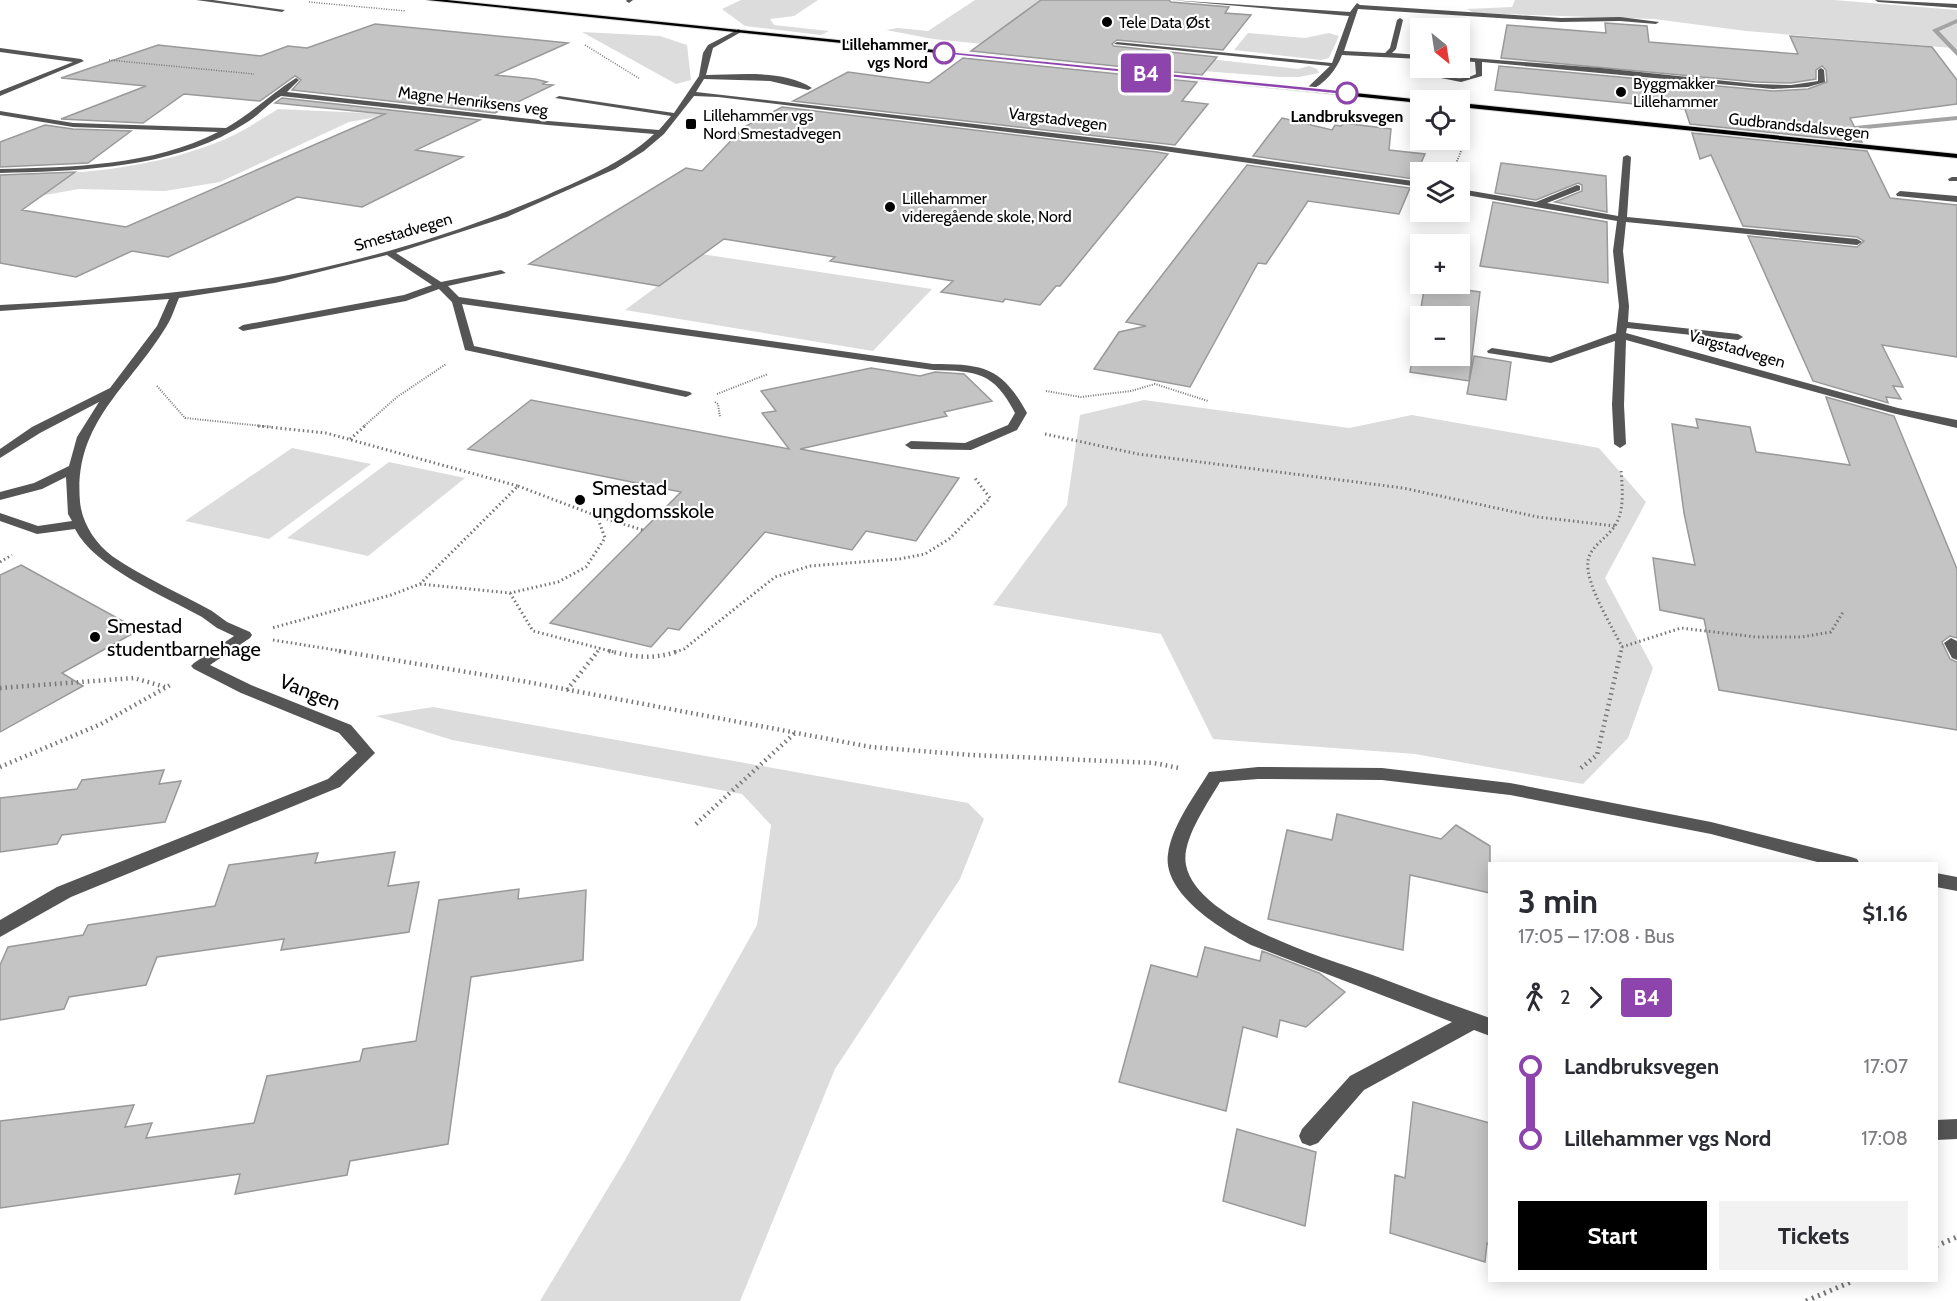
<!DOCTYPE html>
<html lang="en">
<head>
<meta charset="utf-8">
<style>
  body { margin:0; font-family:Cabin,sans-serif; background:#f2f2f3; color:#2b2b33; height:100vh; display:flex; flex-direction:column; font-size:22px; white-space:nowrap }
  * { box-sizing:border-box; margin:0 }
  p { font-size:20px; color:#7c7c81 }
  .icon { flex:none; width:33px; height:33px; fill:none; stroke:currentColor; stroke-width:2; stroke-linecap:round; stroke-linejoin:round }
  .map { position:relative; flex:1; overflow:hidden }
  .panel { position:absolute; left:1488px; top:862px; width:450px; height:420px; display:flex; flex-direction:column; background:#fff; border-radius:0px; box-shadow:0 3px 15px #0003 }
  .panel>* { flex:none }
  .badge { padding:0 12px; border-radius:4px; font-size:21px; line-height:39px }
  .needle { width:39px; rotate:150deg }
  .fabs { position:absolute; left:1410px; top:18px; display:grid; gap:12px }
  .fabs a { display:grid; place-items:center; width:60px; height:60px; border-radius:0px; background:#fff; box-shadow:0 3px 15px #0003; font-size:30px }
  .map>.badge { position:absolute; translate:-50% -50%; box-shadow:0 0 0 3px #fff }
  .legs { display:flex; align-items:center; gap:9px; height:66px; padding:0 30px; font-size:20px }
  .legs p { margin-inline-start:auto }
  .overview { display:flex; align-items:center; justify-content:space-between; height:102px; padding:0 30px }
  h1 { font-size:33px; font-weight:700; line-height:45px }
  .cta { display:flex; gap:12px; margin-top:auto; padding:12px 30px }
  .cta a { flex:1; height:69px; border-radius:0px; background:#000; color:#fff; font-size:24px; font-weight:700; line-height:69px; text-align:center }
  .cta a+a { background:#f2f2f3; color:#2b2b33 }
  ul { padding:0 30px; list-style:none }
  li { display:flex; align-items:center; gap:21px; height:72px; font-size:22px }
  li i { display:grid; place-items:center; width:9px; height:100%; margin:0 8px; background:currentColor }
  li i::after { content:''; width:15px; height:15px; margin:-8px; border:4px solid; border-radius:50%; background:#fff }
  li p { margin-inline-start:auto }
  li:first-child i { background:linear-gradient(#0000 50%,currentColor 0) }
  li:last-child i { background:linear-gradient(currentColor 50%,#0000 0) }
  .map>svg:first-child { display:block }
  .green { fill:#dcdcdc }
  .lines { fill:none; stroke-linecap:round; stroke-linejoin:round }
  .stream { fill:#a3a3a3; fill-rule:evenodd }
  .building { fill:#c4c4c4; stroke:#999; stroke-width:1.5; fill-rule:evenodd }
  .major-casing { stroke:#dbdbdb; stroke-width:2 }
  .path-far4 { stroke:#777; stroke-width:1.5; stroke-dasharray:1 1.5; stroke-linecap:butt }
  .path-far3 { stroke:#777; stroke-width:2; stroke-dasharray:1 1.5; stroke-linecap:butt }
  .path-far2 { stroke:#777; stroke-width:3; stroke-dasharray:1.5 3; stroke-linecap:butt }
  .path-far1 { stroke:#777; stroke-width:4.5; stroke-dasharray:1.5 4; stroke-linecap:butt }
  .path { stroke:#777; stroke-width:5; stroke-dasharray:2 4.5; stroke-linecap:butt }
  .minor { fill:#555; fill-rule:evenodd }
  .major { fill:#000; fill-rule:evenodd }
  .line-1 { fill:#8e44ad; stroke:#fff; stroke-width:1.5 }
  .poi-dot { fill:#000; stroke:#fff; stroke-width:2 }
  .stop-1-dot { fill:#fff; stroke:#8e44ad; stroke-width:3 }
  .labels { text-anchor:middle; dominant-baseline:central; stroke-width:4.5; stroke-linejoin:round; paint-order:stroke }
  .far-poi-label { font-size:16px; fill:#000; stroke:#fff; text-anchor:start }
  .far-stop-label { font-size:16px; font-weight:bold; fill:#000; stroke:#fff; text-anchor:end }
  .far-street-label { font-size:16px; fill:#000; stroke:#fff }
  .poi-label { font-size:20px; fill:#000; stroke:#fff; text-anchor:start }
  .street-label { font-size:20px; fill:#000; stroke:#fff }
</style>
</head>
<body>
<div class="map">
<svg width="1957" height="1301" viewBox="0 0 1957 1301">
  <rect width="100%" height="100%" fill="#fff"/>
  <path class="green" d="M 741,0 L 818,0 L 794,16 L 770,19 L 774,25 L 829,31 L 821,35 L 745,26 L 722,9 Z
    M 975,0 L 1040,0 L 1000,30 L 1088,39 L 1083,45 L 1298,69 L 1309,66 L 1317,69 L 1319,73 L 1299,77 L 1281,77 L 1097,63 L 1034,49 L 933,39 L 886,30 L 898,28 L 928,31 Z
    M 1515,0 L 1834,0 L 1957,10 L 1957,54 L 1952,48 L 1746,31 L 1654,19 L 1474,13 L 1467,9 L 1512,7 Z
    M 582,32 L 660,36 L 687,45 L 691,80 L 676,84 Z
    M 1248,33 L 1305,38 L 1329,33 L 1339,36 L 1329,58 L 1321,60 L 1234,50 Z
    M 278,109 L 432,116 L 377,117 L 349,122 L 220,182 L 165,191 L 79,189 L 0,203 L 0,177 C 72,174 145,170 213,144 C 236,136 257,122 278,109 Z
    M 701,254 L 932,289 L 873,351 L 625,310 Z
    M 1144,400 L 1349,428 L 1412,415 L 1599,448 L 1646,502 L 1605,578 L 1653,668 L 1628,738 L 1583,784 L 1415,754 L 1213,739 L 1161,634 L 993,605 L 1067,505 L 1080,415 Z
    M 292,448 L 371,464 L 269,539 L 185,521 Z
    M 389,462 L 465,478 L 368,556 L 287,538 Z
    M 433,707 L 968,803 L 984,819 L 960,879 L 835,1069 L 740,1301 L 540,1301 L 625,1160 L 757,925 L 771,825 L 742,794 L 452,740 L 376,716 Z"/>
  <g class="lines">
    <path class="stream" d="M 1957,19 L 1957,23 L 1939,31 L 1957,50 L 1957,56 L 1932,30 Z
      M 1957,116 L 1957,120 L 1835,132 L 1831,130 L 1835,128 Z"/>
  </g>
  <path class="building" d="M 1041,0 L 1169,0 L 1171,2 L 1229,7 L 1225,13 L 1251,15 L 1223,50 L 1117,40 L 1112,44 L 1114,46 L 1217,57 L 1202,75 L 971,51 Z
    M 1605,23 L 1647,26 L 1649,42 L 1798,54 L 1790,36 L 1932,47 L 1957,80 L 1957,104 L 1850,118 L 1862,142 L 1690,124 L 1685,109 L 1495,90 L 1499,66 L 1773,91 L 1808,89 L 1827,82 L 1826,70 L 1822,66 L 1816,70 L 1816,79 L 1791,83 L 1755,82 L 1501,58 L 1507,25 L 1606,33 Z
    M 375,24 L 568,43 L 496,75 L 535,79 L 547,82 L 542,84 L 553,85 L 495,113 L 292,90 L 301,80 L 295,76 L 260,101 L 184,94 L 143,123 L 61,119 L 146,86 L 61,78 L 158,45 L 261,56 L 288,46 L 307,48 Z
    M 963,58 L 1197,82 L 1182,101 L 1208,104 L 1175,145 L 793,101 L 848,72 L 929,83 Z
    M 282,98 L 480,120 L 416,150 L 463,157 L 362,207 L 297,197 L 168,257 L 132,251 L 76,277 L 0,263 L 0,175 L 75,172 L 22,210 L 126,227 L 385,114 L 275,103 Z
    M 782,107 L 1157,152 L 1168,154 L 1060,286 L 1056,286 L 1040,305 L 1005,299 L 1003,302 L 941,292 L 953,281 L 830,261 L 835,257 L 724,239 L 659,286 L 529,264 L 686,168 L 702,171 L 744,127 Z
    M 1282,118 L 1332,130 L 1335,125 L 1341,126 L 1344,123 L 1391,129 L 1389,150 L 1425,154 L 1414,179 L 1253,156 Z
    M 45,125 L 73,129 L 131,131 L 88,163 L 0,167 L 0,142 Z
    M 1692,133 L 1867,151 L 1890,198 L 1957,205 L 1957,357 L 1882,345 L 1903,387 L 1893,386 L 1901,399 L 1886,397 L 1888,403 L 1813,381 L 1748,236 L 1857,247 L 1864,241 L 1857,237 L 1743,226 L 1711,155 L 1700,159 Z
    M 1501,163 L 1606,176 L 1607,212 L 1555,202 L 1582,191 L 1582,185 L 1578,183 L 1536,200 L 1495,193 Z
    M 1247,165 L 1410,188 L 1399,214 L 1308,201 L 1266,264 L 1258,263 L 1190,387 L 1094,369 L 1119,332 L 1146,326 L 1126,322 Z
    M 1493,202 L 1607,222 L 1608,283 L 1480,266 Z
    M 1425,284 L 1480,292 L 1469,381 L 1410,372 ZM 1420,316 L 1460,316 L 1460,356 L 1420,356 Z
    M 1474,356 L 1511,362 L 1506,400 L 1467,394 Z
    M 871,368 L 920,376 L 935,372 L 964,374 L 992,401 L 944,412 L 947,416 L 800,449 L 959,478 L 916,541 L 866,531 L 852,550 L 765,532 L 679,630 L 668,628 L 651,647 L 550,623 L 681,492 L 468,449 L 531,400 L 789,449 L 762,413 L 776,411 L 761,391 Z
    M 1826,397 L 1894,416 L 1957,569 L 1957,638 L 1950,636 L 1942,642 L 1950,659 L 1957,662 L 1957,730 L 1719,690 L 1704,619 L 1660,610 L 1653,558 L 1695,565 L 1684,513 L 1672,424 L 1698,428 L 1696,419 L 1750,427 L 1756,452 L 1850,465 Z
    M 21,565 L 139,630 L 62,673 L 83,686 L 0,732 L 0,575 Z
    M 164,770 L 159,784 L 181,781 L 165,822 L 62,835 L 57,844 L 0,852 L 0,798 L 77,789 L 82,780 Z
    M 1337,814 L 1441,839 L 1456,825 L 1490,846 L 1490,893 L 1410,875 L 1403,950 L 1268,919 L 1287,830 L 1332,840 Z
    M 395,852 L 388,886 L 419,882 L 409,932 L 281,950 L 284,939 L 157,957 L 146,985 L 69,997 L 64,1009 L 0,1020 L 0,965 L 8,947 L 83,935 L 88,925 L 215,906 L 229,865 L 318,853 L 315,863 Z
    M 519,889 L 518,899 L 586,890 L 583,960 L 471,977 L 448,1144 L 350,1161 L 347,1175 L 235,1194 L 240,1174 L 0,1208 L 0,1121 L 134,1105 L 125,1127 L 152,1123 L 146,1138 L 254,1123 L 267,1076 L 360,1061 L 363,1049 L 416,1041 L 439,900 Z
    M 1205,947 L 1260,961 L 1262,951 L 1319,973 L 1345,992 L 1306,1027 L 1280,1020 L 1277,1037 L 1243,1027 L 1226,1111 L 1119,1082 L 1151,965 L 1197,977 Z
    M 1413,1102 L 1490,1123 L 1490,1244 L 1487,1243 L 1485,1262 L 1390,1233 L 1395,1175 L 1405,1178 Z
    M 1237,1129 L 1316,1152 L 1305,1226 L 1223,1201 Z"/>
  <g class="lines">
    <defs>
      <path id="major" d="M 427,0 L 447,0 L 1423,100 L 1420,103 Z
        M 1460,103 L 1957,154 L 1957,158 L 1460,107 Z"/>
    </defs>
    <use href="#major" class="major-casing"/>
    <path class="path-far4" d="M 309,2 L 406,11
      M 585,45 L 640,79
      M 109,60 L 254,74"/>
    <path class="path-far3" d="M 1455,166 L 1468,134
      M 157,386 L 185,418 L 272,427
      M 1046,391 L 1081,397 L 1131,391 L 1155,384 L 1208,401
      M 717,394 L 768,374
      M 715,402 L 718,404 L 720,417
      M 363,427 L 397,397 L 446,364"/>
    <path class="path-far2" d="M 258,426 L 326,433 L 518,486 L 420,584 L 391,595 L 272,628
      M 1045,434 L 1138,454 L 1403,488 L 1538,517 L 1615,526
      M 350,439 L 365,426
      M 518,486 L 597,516 L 643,530
      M 0,562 L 12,555
      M 420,584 L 510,593 L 558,582 L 586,567 L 605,538 L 597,516
      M 510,593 L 533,631 L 614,652
      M 273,640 L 348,652
      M 1622,647 L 1681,628 L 1756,637 L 1801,637 L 1831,632 L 1843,612
      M 597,652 L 600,648
      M 675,652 L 684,649 L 775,577 L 810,566 L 899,559 L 925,554 L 949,539 L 990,498 L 974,477
      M 1621,652 L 1622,647 C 1612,626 1585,584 1588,561 C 1590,546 1609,537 1616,524 C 1625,508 1622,486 1621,469"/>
    <path class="path-far1" d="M 339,651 L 522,681 L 871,747 L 971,755 L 1154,763 L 1179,768
      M 609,651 C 633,657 654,660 679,651
      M 0,688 L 134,678 L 165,687
      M 567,690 L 598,651
      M 0,767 L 101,724 L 172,684
      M 1581,768 L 1597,755 L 1621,651
      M 696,824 L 795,733"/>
    <path class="path" d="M 1936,1246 L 1957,1237
      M 1806,1301 L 1853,1281"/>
    <path class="minor" d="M 196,0 L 213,0 L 285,10 L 282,12 Z
      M 633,0 L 629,3 L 626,1 L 627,0 Z
      M 1171,0 L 1350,12 L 1357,3 L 1360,5 L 1561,18 L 1620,17 L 1659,22 L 1656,24 L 1620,21 L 1561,22 L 1358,9 L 1344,51 L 1385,53 L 1390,48 L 1397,20 L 1400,18 L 1403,20 L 1396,49 L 1392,53 L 1420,55 L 1420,59 L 1342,55 C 1337,69 1325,84 1309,91 L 1307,88 L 1330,66 L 1114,44 L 1117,42 L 1332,63 L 1349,16 Z
      M 1875,0 L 1957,4 L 1957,8 L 1878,2 Z
      M 739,29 L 741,32 L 713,48 L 706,75 C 738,75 783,69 812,88 L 808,90 L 770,81 L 704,79 L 696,92 L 1157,145 L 1420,182 L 1420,187 L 1157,150 L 718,97 L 694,96 L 664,134 L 644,151 L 615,169 L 507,217 L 396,253 L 441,282 L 501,270 L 506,273 L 448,286 L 459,297 L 933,364 C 983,364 1002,367 1027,413 L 1017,430 L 971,450 L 911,449 L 905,445 L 911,441 L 965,443 L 1008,425 L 1015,413 C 994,372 977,371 933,370 L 462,304 L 474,346 L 690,392 L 692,394 L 686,397 L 465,350 L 452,302 L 439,289 L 406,301 L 243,331 L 238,328 L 243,325 L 404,295 L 432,285 L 387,255 L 275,283 L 179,298 C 175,307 172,318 166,327 C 129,388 73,423 80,502 C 82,523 95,543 112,556 C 141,576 181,594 212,611 L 227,622 L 250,632 L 252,635 L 250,638 L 210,665 L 251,685 L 351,725 L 375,753 L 340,787 L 71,897 L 0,937 L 0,920 L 57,887 L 328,779 L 357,753 L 339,733 L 241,693 L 194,669 L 191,666 L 194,663 L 234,636 L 217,628 L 202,617 C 164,596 94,567 75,529 L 37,534 L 0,521 L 0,513 L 38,526 L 72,521 L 68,514 L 66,477 L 42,489 L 0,500 L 0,492 L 34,483 L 69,466 L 77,437 L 99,402 L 40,433 L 0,458 L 0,449 L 32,427 L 110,388 L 157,326 L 169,299 L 0,311 L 0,305 C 73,301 145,297 217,287 C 326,272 438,241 540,198 C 580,180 622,164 654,134 L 548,125 L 281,96 C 269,103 261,113 249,121 C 240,127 230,132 221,137 C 153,169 74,171 0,173 L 0,169 C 73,167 152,166 218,132 L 73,127 L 0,115 L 0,111 L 73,123 L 226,128 C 251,114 272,93 296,78 L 299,80 L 287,92 L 548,121 L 659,130 L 671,116 L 555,98 L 559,96 L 674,113 L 699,76 L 703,53 L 708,45 Z
      M 0,48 L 81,59 L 84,61 L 0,96 L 0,91 L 73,62 L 0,52 Z
      M 1460,57 L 1601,68 L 1755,84 L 1791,85 L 1818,81 L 1818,70 L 1821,68 L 1824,70 L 1825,82 L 1808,87 L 1773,89 L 1482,62 L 1482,76 L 1461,82 L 1426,75 L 1421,68 L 1427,68 L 1430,73 C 1446,77 1462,82 1476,74 L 1475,62 L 1460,61 Z
      M 1627,155 L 1631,157 L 1627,217 L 1857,239 L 1862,242 L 1857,245 L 1626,222 L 1623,251 L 1629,306 L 1628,322 L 1738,334 L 1743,337 L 1738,340 L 1627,328 L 1626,333 L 1898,408 L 1957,420 L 1957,428 L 1892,413 L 1626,340 L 1624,405 L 1626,444 L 1620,448 L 1614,444 L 1612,405 L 1615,341 L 1551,363 L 1488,353 L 1487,351 L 1492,348 L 1550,357 L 1616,333 L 1619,306 L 1613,251 L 1617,221 L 1460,194 L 1460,189 L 1536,202 L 1577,185 L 1580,186 L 1580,190 L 1547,203 L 1618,216 L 1623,157 Z
      M 1952,177 L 1957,177 L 1957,181 L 1949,181 L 1948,179 Z
      M 1900,191 L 1957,196 L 1957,202 L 1897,196 L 1896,194 Z
      M 1951,638 L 1957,641 L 1957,660 L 1952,658 L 1944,643 Z
      M 1258,767 L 1382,768 L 1510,783 L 1711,822 L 1851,857 L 1857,859 L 1860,864 L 1825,864 L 1711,834 L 1510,795 L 1382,780 L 1258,779 L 1220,782 C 1208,803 1181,840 1186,865 C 1197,922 1330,959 1378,977 C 1415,991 1452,1005 1490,1018 L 1490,1036 L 1474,1030 L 1364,1090 L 1318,1143 L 1310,1146 L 1302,1143 L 1299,1136 L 1302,1129 L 1350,1076 L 1452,1022 L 1251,945 C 1222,930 1162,894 1168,854 C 1172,825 1194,797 1209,772 Z
      M 1936,873 L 1957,877 L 1957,891 L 1936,887 Z
      M 1957,1119 L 1957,1139 L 1936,1140 L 1936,1120 Z"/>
    <use href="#major" class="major"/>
  </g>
  <path class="line-1" d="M 944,51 L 1347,91 L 1350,93 L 1347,95 L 943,54 Z"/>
  <g class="poi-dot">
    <circle cx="1107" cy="22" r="6"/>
    <circle cx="1621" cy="92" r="6"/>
    <rect x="685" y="118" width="12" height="12" rx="3"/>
    <circle cx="890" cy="207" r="6"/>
    <circle cx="580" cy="500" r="6"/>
    <circle cx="95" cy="637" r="6"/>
  </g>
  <g class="stop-1-dot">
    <circle cx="944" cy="53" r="10"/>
    <circle cx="1347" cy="93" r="10"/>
  </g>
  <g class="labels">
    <g class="far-poi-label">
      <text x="1119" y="22">Tele Data Øst</text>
      <text x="1633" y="83">Byggmakker<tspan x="1633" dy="18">Lillehammer</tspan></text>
      <text x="703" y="115">Lillehammer vgs<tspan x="703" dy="18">Nord Smestadvegen</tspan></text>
      <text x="902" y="198">Lillehammer<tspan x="902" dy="18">videregående skole, Nord</tspan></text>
    </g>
    <g class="far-stop-label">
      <text x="928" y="44">Lillehammer<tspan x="928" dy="18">vgs Nord</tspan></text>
      <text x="1347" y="116" text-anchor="middle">Landbruksvegen</text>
    </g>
    <g class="far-street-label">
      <text transform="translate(473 101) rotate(7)">Magne Henriksens veg</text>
      <text transform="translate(1058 119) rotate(7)">Vargstadvegen</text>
      <text transform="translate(1799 126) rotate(6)">Gudbrandsdalsvegen</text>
      <text transform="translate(403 232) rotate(-16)">Smestadvegen</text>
      <text transform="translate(1737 349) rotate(16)">Vargstadvegen</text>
    </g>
    <g class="poi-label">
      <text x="592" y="488">Smestad<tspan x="592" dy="23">ungdomsskole</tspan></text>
      <text x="107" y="626">Smestad<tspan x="107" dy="23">studentbarnehage</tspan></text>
    </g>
    <g class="street-label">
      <text transform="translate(310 692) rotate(22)">Vangen</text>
    </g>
  </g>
</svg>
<div class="fabs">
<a><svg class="needle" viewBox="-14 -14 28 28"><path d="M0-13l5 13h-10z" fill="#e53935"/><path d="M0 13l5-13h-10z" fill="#7c7c81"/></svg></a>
<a><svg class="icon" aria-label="locate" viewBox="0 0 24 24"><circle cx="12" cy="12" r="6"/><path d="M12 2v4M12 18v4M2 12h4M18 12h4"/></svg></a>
<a><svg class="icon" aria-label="layers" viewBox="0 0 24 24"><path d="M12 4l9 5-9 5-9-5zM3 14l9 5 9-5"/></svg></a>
<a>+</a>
<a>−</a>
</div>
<b class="badge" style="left:1146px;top:73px;background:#8e44ad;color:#fff">B4</b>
<section class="panel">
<div class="overview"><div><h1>3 min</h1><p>17:05 – 17:08 · Bus</p></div><b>$1.16</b></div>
<div class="legs"><svg class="icon" aria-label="walk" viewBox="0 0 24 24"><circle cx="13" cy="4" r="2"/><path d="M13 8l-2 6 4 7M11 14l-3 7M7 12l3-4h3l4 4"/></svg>2<svg class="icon" aria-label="forward" viewBox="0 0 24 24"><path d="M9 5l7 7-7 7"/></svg><b class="badge" style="background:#8e44ad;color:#fff">B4</b></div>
<ul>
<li><i style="color:#8e44ad"></i><b>Landbruksvegen</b><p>17:07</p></li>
<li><i style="color:#8e44ad"></i><b>Lillehammer vgs Nord</b><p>17:08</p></li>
</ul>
<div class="cta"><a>Start</a><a>Tickets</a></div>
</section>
</div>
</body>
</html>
